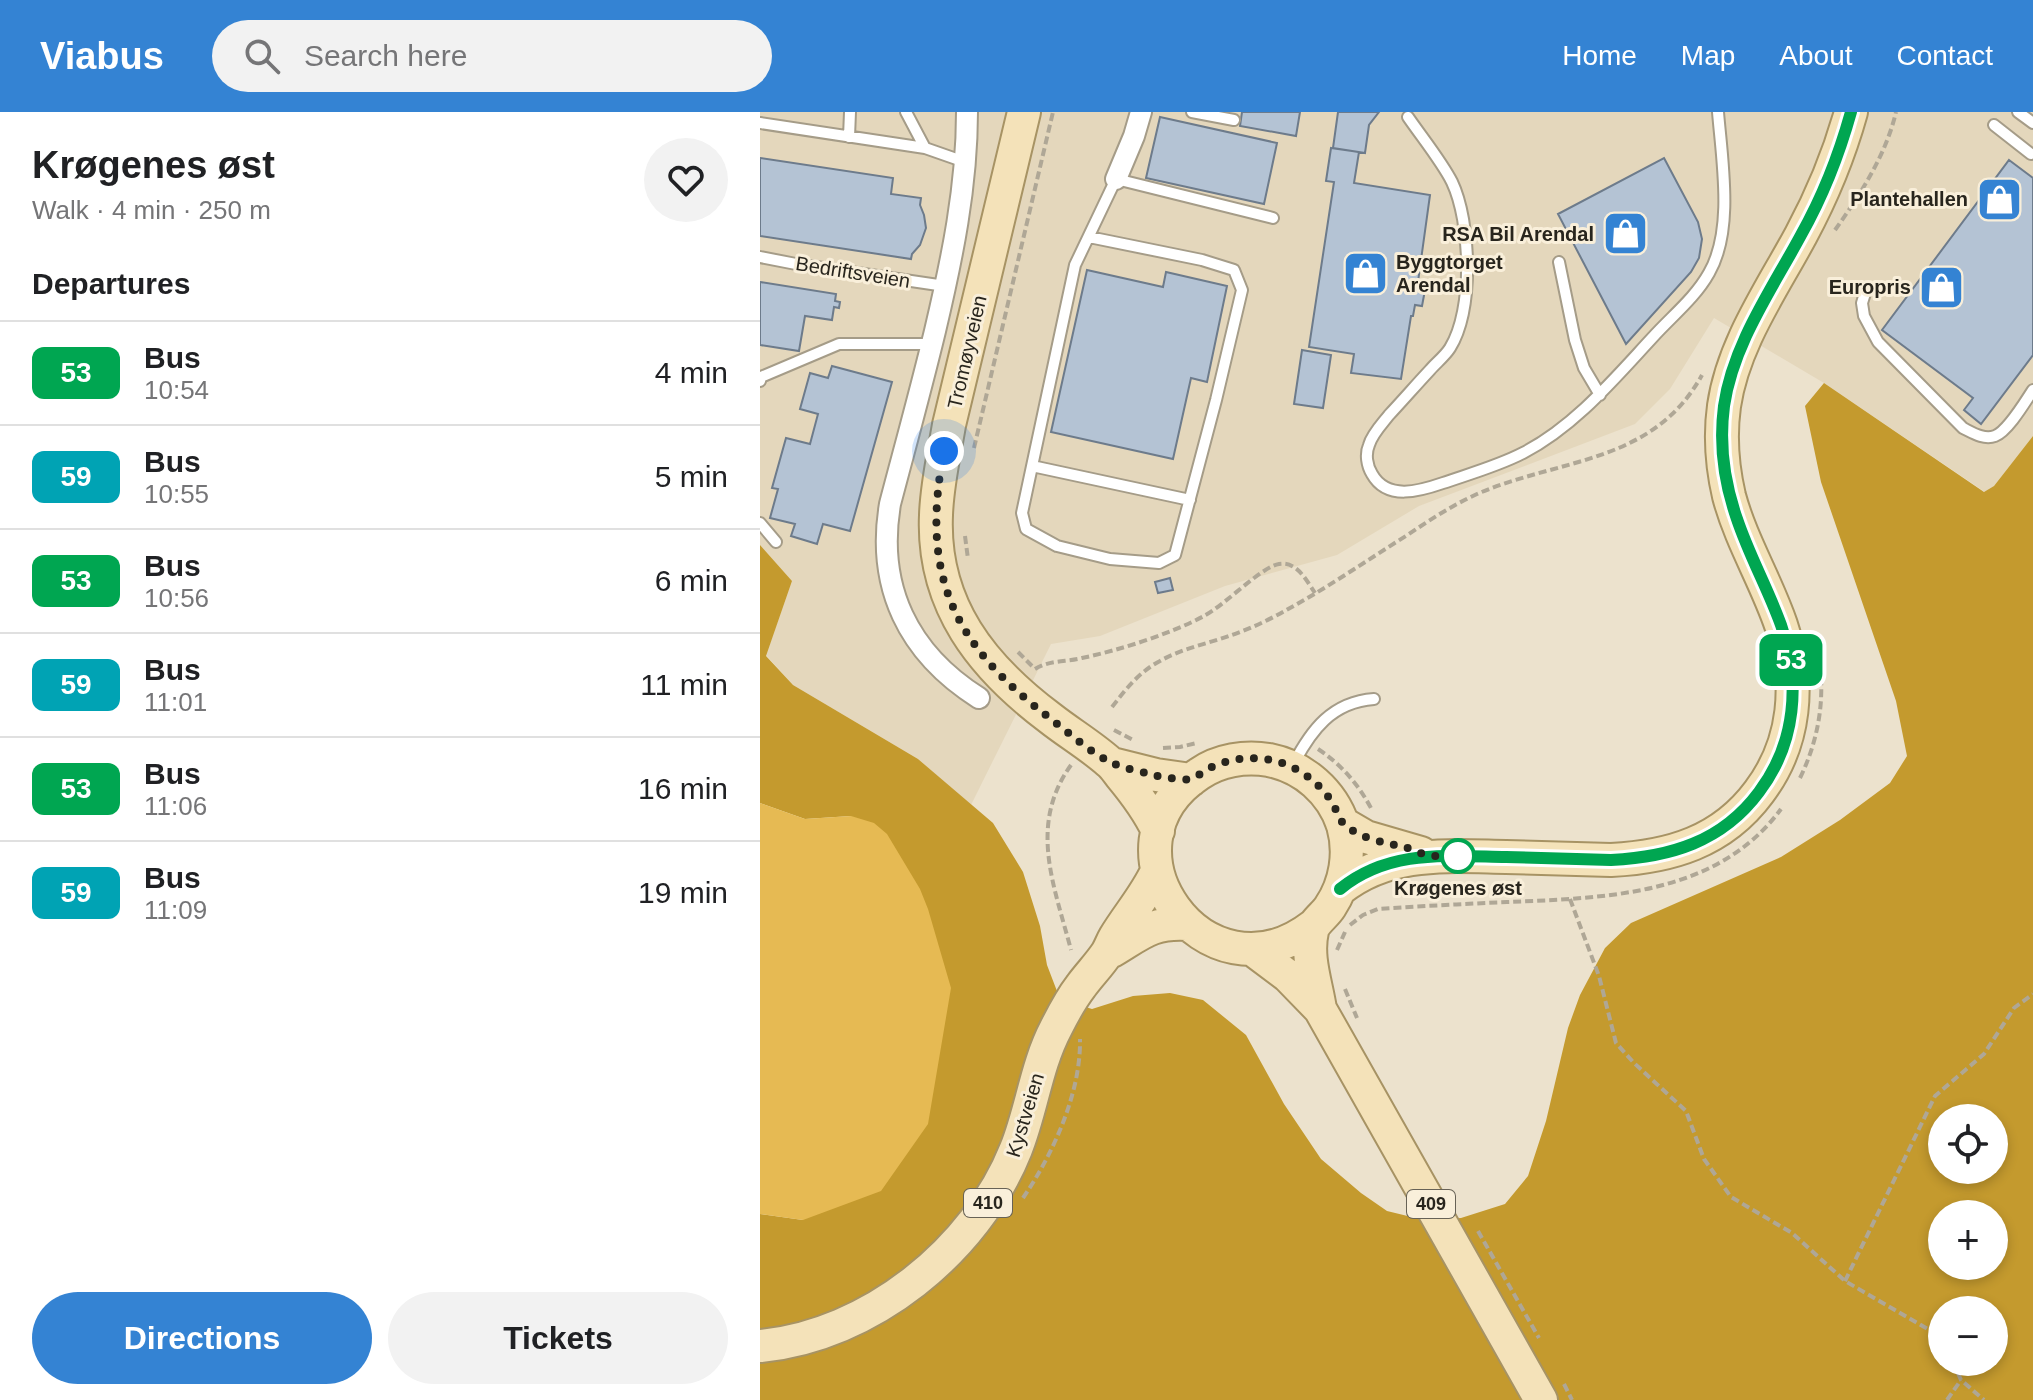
<!DOCTYPE html>
<html lang="en">
<head>
<meta charset="utf-8">
<style>
  body { margin:0; font-family:Helvetica,sans-serif; background:#f2f2f2; color:#202124; height:100vh; display:flex; flex-direction:column; font-size:30px; white-space:nowrap }
  * { box-sizing:border-box; margin:0 }
  p { font-size:26px; color:#757577 }
  .icon { flex:none; width:44px; height:44px; fill:none; stroke:currentColor; stroke-width:2; stroke-linecap:round; stroke-linejoin:round }
  .map { position:relative; flex:1; overflow:hidden }
  .drawer { display:flex; flex-direction:column; background:#fff; width:760px }
  .drawer>* { flex:none }
  .badge { padding:0 16px; border-radius:12px; font-size:28px; line-height:52px }
  .tools { position:absolute; left:1168px; top:992px; display:grid; gap:16px }
  .tools a { display:grid; place-items:center; width:80px; height:80px; border-radius:50%; background:#fff; box-shadow:0 4px 12px #0003; font-size:40px }
  .you { position:absolute; width:40px; height:40px; margin:-20px; border:6px solid #fff; border-radius:50%; background:#1a73e8; box-shadow:0 0 0 12px #1a73e833 }
  .map>.badge { position:absolute; translate:-50% -50%; box-shadow:0 0 0 4px #fff }
  h2 { padding:0 32px; font-size:30px; line-height:72px }
  .round { display:grid; place-items:center; flex:none; width:84px; height:84px; border-radius:42px; background:#f2f2f2 }
  .overview { display:flex; align-items:center; justify-content:space-between; height:136px; padding:0 32px }
  h1 { font-size:38px; font-weight:700; line-height:60px }
  .primary-button { display:flex; gap:16px; margin-top:auto; padding:16px 32px }
  .primary-button a { flex:1; height:92px; border-radius:48px; background:#3483d3; color:#fff; font-size:32px; font-weight:700; line-height:92px; text-align:center }
  .primary-button a+a { background:#f2f2f2; color:#202124 }
  ul { padding:0; list-style:none }
  li { display:flex; align-items:center; gap:24px; height:104px; padding:0 32px; border-top:2px solid #e0e0e0 }
  li div { flex:1 }
  li b { display:block; font-size:30px }
  li em { font-style:normal }
  li .badge { min-width:88px; font-weight:700; text-align:center }
  header { display:flex; align-items:center; gap:48px; box-sizing:border-box; height:112px; padding:0 40px; background:#3483d3; color:#fff }
  header strong { font-size:38px }
  nav { display:flex; gap:44px; margin-inline-start:auto; font-size:28px }
  .search { width:560px; height:72px; background:#f2f2f2; display:flex; align-items:center; gap:20px; box-sizing:border-box; padding:0 28px; border-radius:44px; color:#757577; font-size:30px }
  main { display:flex; flex:1; min-height:0 }
  .map>svg:first-child { display:block }
  .built { fill:#e4d7bc }
  .forest { fill:#c49a2e; fill-rule:evenodd }
  .water { fill:#e6ba53 }
  .building { fill:#b4c3d4; stroke:#6d7b8b; stroke-width:2 }
  .lines { fill:none; stroke-linecap:round; stroke-linejoin:round }
  .service-casing { stroke:#a59c88; stroke-width:14 }
  .minor-casing { stroke:#a59c88; stroke-width:24 }
  .primary-casing { stroke:#a79364; stroke-width:36 }
  .path { stroke:#afa796; stroke-width:4; stroke-dasharray:8 4; stroke-linecap:butt }
  .service { stroke:#fff; stroke-width:10 }
  .minor { stroke:#fff; stroke-width:20 }
  .primary { stroke:#f4e2b9; stroke-width:32 }
  .line-casing { stroke:#fff; stroke-width:18 }
  .line { stroke:#00a651; stroke-width:12 }
  .walk { stroke:#28251d; stroke-width:8; stroke-dasharray:0 14.4 }
  .stop-dot { fill:#fff; stroke:#00a651; stroke-width:4 }
  .labels { text-anchor:middle; dominant-baseline:central; stroke-width:6; stroke-linejoin:round; paint-order:stroke }
  .shield { fill:#f9efda; stroke:#676256; stroke-width:2 }
  .shield-label { font-size:18px; font-weight:bold; fill:#28251d }
  .poi-label { font-size:20px; font-weight:bold; fill:#28251d; stroke:#f9efda; text-anchor:end }
  .street-label { font-size:20px; fill:#28251d; stroke:#f9efda }
  .stop-label { font-size:20px; font-weight:bold; fill:#28251d; stroke:#f9efda }
</style>
</head>
<body>
<header>
<strong>Viabus</strong>
<div class="search"><svg class="icon" aria-label="search" viewBox="0 0 24 24"><circle cx="10" cy="10" r="6"/><path d="M15 15l6 6"/></svg>Search here</div>
<nav><a>Home</a><a>Map</a><a>About</a><a>Contact</a></nav>
</header>
<main>
<section class="drawer">
<div class="overview"><div><h1>Krøgenes øst</h1><p>Walk · 4 min · 250 m</p></div><a class="round"><svg class="icon" aria-label="heart" viewBox="0 0 24 24"><path d="M12 20l-8-8c-3-5 5-10 8-4 3-6 11-1 8 4z"/></svg></a></div>
<h2>Departures</h2>
<ul>
<li><span class="badge" style="background:#00a651;color:#fff">53</span><div><b>Bus</b><p>10:54</p></div><em>4 min</em></li>
<li><span class="badge" style="background:#00a3b4;color:#fff">59</span><div><b>Bus</b><p>10:55</p></div><em>5 min</em></li>
<li><span class="badge" style="background:#00a651;color:#fff">53</span><div><b>Bus</b><p>10:56</p></div><em>6 min</em></li>
<li><span class="badge" style="background:#00a3b4;color:#fff">59</span><div><b>Bus</b><p>11:01</p></div><em>11 min</em></li>
<li><span class="badge" style="background:#00a651;color:#fff">53</span><div><b>Bus</b><p>11:06</p></div><em>16 min</em></li>
<li><span class="badge" style="background:#00a3b4;color:#fff">59</span><div><b>Bus</b><p>11:09</p></div><em>19 min</em></li>
</ul>
<div class="primary-button"><a>Directions</a><a>Tickets</a></div>
</section>
<div class="map">
<svg width="1273" height="1288" viewBox="0 0 1273 1288">
  <rect width="100%" height="100%" fill="#ece2cd"/>
  <path class="built" d="M 0,0 L 1273,0 L 1273,324 L 1234,374 L 1225,380 L 1064,271 L 954,206 L 910,277 L 875,312 L 659,394 L 577,443 L 465,474 L 340,524 L 291,532 L 211,693 L 158,647 L 33,573 L 6,543 L 32,469 L 0,433 Z"/>
  <path class="forest" d="M 1064,271 L 1224,380 L 1234,374 L 1273,324 L 1273,1288 L 0,1288 L 0,1102 L 43,1108 L 91,704 L 45,707 L 0,691 L 0,433 L 32,469 L 6,544 L 33,573 L 158,647 L 233,711 L 263,760 L 280,814 L 287,853 L 300,887 L 332,897 L 373,884 L 410,881 L 443,888 L 486,923 L 524,992 L 561,1047 L 601,1081 L 627,1099 L 664,1108 L 701,1106 L 745,1092 L 768,1064 L 786,1009 L 808,916 L 820,883 L 845,836 L 871,811 L 1021,745 L 1080,708 L 1130,671 L 1147,644 L 1136,589 L 1061,370 L 1045,294 ZM 1182,1006 L 1234,1006 L 1234,1058 L 1182,1058 ZM 1182,1102 L 1234,1102 L 1234,1154 L 1182,1154 ZM 1182,1198 L 1234,1198 L 1234,1250 L 1182,1250 Z"/>
  <path class="water" d="M 0,691 L 45,707 L 91,704 L 114,711 L 127,722 L 160,777 L 168,797 L 191,876 L 168,1012 L 121,1079 L 43,1108 L 0,1102 Z"/>
  <path class="building" d="M 482,0 L 540,0 L 536,24 L 480,14 Z
    M 578,0 L 619,0 L 609,13 L 605,41 L 573,36 Z
    M 400,5 L 517,31 L 504,92 L 386,66 Z
    M 571,36 L 599,40 L 594,71 L 670,83 L 657,177 L 665,178 L 662,194 L 655,193 L 653,204 L 651,204 L 641,267 L 591,261 L 594,242 L 549,235 L 574,70 L 566,69 Z
    M 0,46 L 133,66 L 131,82 L 161,86 L 160,93 L 164,103 L 166,116 L 160,133 L 152,142 L 151,147 L 0,124 Z
    M 904,46 L 938,110 L 942,127 L 939,146 L 931,160 L 866,232 L 798,102 Z
    M 1249,48 L 1273,66 L 1273,243 L 1221,312 L 1204,298 L 1213,286 L 1122,218 Z
    M 327,158 L 403,175 L 406,160 L 467,174 L 447,270 L 431,266 L 413,347 L 291,320 Z
    M 0,170 L 76,182 L 75,189 L 80,190 L 79,196 L 74,195 L 72,208 L 45,204 L 39,239 L 0,233 Z
    M 542,238 L 571,243 L 563,296 L 534,292 Z
    M 72,254 L 132,270 L 90,419 L 63,412 L 57,432 L 31,424 L 35,412 L 10,406 L 18,377 L 12,376 L 26,326 L 50,332 L 58,302 L 40,297 L 50,261 L 68,266 Z
    M 410,466 L 413,478 L 398,481 L 395,470 Z"/>
  <g class="lines">
    <defs>
      <path id="service" d="M 146,0 L 165,36 L 205,50
        M 432,0 L 474,8
        M 1258,0 L 1273,11
        M 648,5 C 661,24 682,50 692,70 C 711,110 714,197 690,236 C 685,244 676,251 670,258 C 656,273 643,288 629,303 C 622,312 612,322 609,333 C 605,342 607,354 612,362 C 627,389 660,379 683,371 C 709,362 738,354 763,341 C 815,314 854,267 893,225 C 912,204 935,186 949,161 C 974,118 962,49 958,0
        M 0,11 L 165,36
        M 1234,13 L 1271,42
        M 89,25 L 90,0
        M 329,125 L 442,148 L 474,158 L 482,178 L 456,288 L 415,443 L 399,451 L 350,447 L 297,434 L 266,417 L 262,401 L 315,153 L 356,67 L 513,106
        M 0,145 L 36,152 L 185,174
        M 799,150 L 815,228 L 824,256 L 840,283
        M 1106,178 L 1102,191 L 1104,204 L 1118,230 L 1203,316 C 1213,321 1224,328 1235,324 C 1248,319 1265,290 1273,278
        M 0,269 L 1,265 L 79,232 L 171,232
        M 272,354 L 430,388
        M 0,411 L 16,430
        M 533,653 C 551,618 572,590 614,587"/>
      <path id="minor" d="M 207,0 C 207,75 192,147 175,219 C 161,277 145,335 130,392 C 116,475 148,541 219,586
        M 356,67 L 374,24 L 381,0"/>
      <path id="primary" d="M 264,0 L 189,313 C 184,343 177,372 176,403 C 172,493 222,555 290,606 C 309,621 331,634 349,650 C 354,654 357,659 361,664 C 376,682 388,698 398,719
        M 352,652 L 396,663 L 431,668
        M 582,711 L 606,725 L 661,741
        M 580,777 C 629,738 687,744 746,745 C 781,746 816,747 851,748 C 910,745 962,730 999,680 C 1036,631 1041,570 1021,513 C 1006,469 981,429 969,384 C 962,354 960,323 964,294 C 973,232 1012,177 1041,123 C 1062,84 1079,43 1091,0
        M 553,814 C 445,897 330,734 439,662 C 459,648 485,644 509,648 C 544,655 572,680 583,713 C 591,741 586,771 570,795 C 565,803 554,810 552,819 C 546,845 556,871 560,897
        M 492,837 L 528,864 L 560,897 L 781,1288
        M 352,839 C 381,822 391,810 427,812
        M 0,1234 C 110,1224 216,1138 256,1037 C 272,997 276,954 296,916 C 303,902 311,887 321,874 C 329,863 339,853 347,841 C 350,836 352,830 355,825 C 369,802 386,783 397,759"/>
    </defs>
    <use href="#service" class="service-casing"/>
    <use href="#minor" class="minor-casing"/>
    <use href="#primary" class="primary-casing"/>
    <path class="path" d="M 1075,118 C 1100,83 1126,43 1136,0
      M 214,336 L 293,0
      M 205,424 L 208,447
      M 258,540 L 272,554
      M 275,557 C 290,548 306,550 322,546 C 360,538 410,522 444,504 C 465,493 501,455 519,452 C 537,449 546,468 555,481
      M 352,595 C 366,577 379,560 400,549 C 421,537 446,532 469,524 C 490,517 511,507 530,496 C 570,474 609,447 649,422 C 671,407 693,393 717,382 C 800,346 893,352 942,263
      M 354,618 L 375,629
      M 403,636 L 420,635 L 437,631
      M 558,637 C 582,653 599,673 612,698
      M 311,653 C 268,713 294,773 311,838
      M 1040,666 C 1061,623 1068,573 1054,527
      M 810,787 L 839,864 L 856,931 L 874,951 L 926,999 L 944,1047 L 971,1085 L 1032,1121 L 1085,1169 L 1171,1219 L 1182,1233
      M 590,813 L 603,803 L 618,797 C 661,794 704,792 747,790 C 845,786 957,784 1021,697
      M 577,838 L 585,820
      M 585,877 L 597,906
      M 263,1086 C 293,1042 321,981 320,927
      M 718,1119 L 779,1226
      M 1085,1169 L 1175,984 L 1224,942 L 1254,896 L 1273,882
      M 1193,1250 L 1201,1268 L 1224,1288
      M 804,1272 L 812,1288
      M 1187,1288 L 1201,1268"/>
    <use href="#service" class="service"/>
    <use href="#minor" class="minor"/>
    <use href="#primary" class="primary"/>
  </g>
  <g class="lines">
    <defs>
      <path id="line" d="M 580,777 C 629,737 687,744 746,745 C 781,746 816,747 851,748 C 910,745 962,730 999,680 C 1036,631 1041,570 1021,513 C 1008,477 989,443 977,407 C 964,370 959,332 964,294 C 973,232 1012,177 1041,123 C 1063,84 1079,43 1091,0"/>
    </defs>
    <use href="#line" class="line-casing"/>
    <use href="#line" class="line"/>
    <path class="walk" d="M 184,339 C 160,462 192,532 291,607 C 309,621 330,640 350,650 C 359,655 386,661 397,664 C 407,665 424,670 433,666 C 440,663 446,657 454,654 C 474,645 499,644 519,650 C 541,657 559,671 572,690 C 576,696 578,706 583,711 C 597,726 626,731 644,735 C 652,737 660,742 668,743 C 677,745 688,744 698,744"/>
  </g>
  <defs>
    <symbol id="shop-square" viewBox="-11 -11 22 22"><rect x="-9" y="-9" width="18" height="18" rx="4" fill="#3483d3" stroke="#f9efda"/><path d="M-5-2.5h2.3a2.7 3.5 0 0 1 5.4 0H5L5.5 6h-11ZM-1.5-2.5h3a1.5 2.3 0 0 0-3 0Z" fill="#fff"/></symbol>
  </defs>
  <g fill-rule="evenodd">
    <use href="#shop-square" x="1214" y="62" width="51" height="51"/>
    <use href="#shop-square" x="840" y="96" width="51" height="51"/>
    <use href="#shop-square" x="580" y="136" width="51" height="51"/>
    <use href="#shop-square" x="1156" y="150" width="51" height="51"/>
  </g>
  <circle class="stop-dot" cx="698" cy="744" r="16"/>
  <g class="labels">
    <g class="shield">
      <rect x="204" y="1077" width="48" height="28" rx="6"/>
      <rect x="647" y="1078" width="48" height="28" rx="6"/>
    </g>
    <g class="shield-label">
      <text x="228" y="1091">410</text>
      <text x="671" y="1092">409</text>
    </g>
    <g class="poi-label">
      <text x="1208" y="87">Plantehallen</text>
      <text x="834" y="122">RSA Bil Arendal</text>
      <text x="636" y="150" text-anchor="start">Byggtorget<tspan x="636" dy="23">Arendal</tspan></text>
      <text x="1151" y="175">Europris</text>
    </g>
    <g class="street-label">
      <text transform="translate(93 160) rotate(9)">Bedriftsveien</text>
      <text transform="translate(207 240) rotate(-77)">Tromøyveien</text>
      <text transform="translate(265 1003) rotate(-73)">Kystveien</text>
    </g>
    <g class="stop-label">
      <text x="698" y="776">Krøgenes øst</text>
    </g>
  </g>
</svg>
<div class="tools">
<a><svg class="icon" aria-label="locate" viewBox="0 0 24 24"><circle cx="12" cy="12" r="6"/><path d="M12 2v4M12 18v4M2 12h4M18 12h4"/></svg></a>
<a>+</a>
<a>−</a>
</div>
<div class="you" style="left:184px;top:339px"></div>
<b class="badge" style="left:1031px;top:548px;background:#00a651;color:#fff">53</b>
</div>
</main>
</body>
</html>
